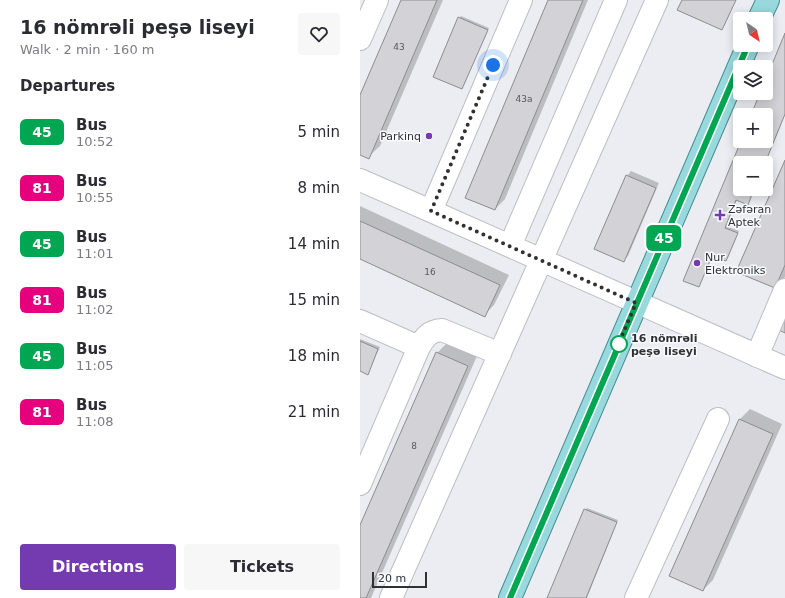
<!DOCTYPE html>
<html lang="en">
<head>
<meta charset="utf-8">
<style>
  body { margin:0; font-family:"DejaVu Sans",sans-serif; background:#f7f7f7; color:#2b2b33; height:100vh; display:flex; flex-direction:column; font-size:15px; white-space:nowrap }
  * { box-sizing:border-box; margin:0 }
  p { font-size:13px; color:#7c7c81 }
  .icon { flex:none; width:22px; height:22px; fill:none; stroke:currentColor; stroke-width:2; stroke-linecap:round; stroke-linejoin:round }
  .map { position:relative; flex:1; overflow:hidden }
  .panel { display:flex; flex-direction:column; background:#fff; width:360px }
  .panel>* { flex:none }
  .badge { padding:0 8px; border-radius:6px; font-size:14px; line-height:26px }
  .needle { width:26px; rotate:145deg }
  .fabs { position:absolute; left:373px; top:12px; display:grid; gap:8px }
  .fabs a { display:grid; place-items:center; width:40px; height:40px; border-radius:4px; background:#fff; box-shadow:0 2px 10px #0003; font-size:20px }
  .scale { position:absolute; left:12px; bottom:10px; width:55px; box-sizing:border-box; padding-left:4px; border:2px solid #303133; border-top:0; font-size:11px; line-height:14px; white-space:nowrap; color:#303133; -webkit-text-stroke:3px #f9faff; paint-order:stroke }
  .you { position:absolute; width:20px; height:20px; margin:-10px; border:3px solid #fff; border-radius:50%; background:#1a73e8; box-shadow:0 0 0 6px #1a73e833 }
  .map>.badge { position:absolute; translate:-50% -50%; box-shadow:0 0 0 2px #fff }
  h2 { padding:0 20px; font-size:15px; line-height:36px }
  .round { display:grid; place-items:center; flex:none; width:42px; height:42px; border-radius:4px; background:#f7f7f7 }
  .headline { display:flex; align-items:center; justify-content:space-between; height:68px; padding:0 20px }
  h1 { font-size:19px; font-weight:600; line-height:30px }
  .action { display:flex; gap:8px; margin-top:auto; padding:8px 20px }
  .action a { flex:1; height:46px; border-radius:4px; background:#743ab0; color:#fff; font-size:16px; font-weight:600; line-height:46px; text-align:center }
  .action a+a { background:#f7f7f7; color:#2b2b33 }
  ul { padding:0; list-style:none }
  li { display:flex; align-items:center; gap:12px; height:56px; padding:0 20px }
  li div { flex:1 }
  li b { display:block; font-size:15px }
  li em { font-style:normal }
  li .badge { min-width:44px; font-weight:700; text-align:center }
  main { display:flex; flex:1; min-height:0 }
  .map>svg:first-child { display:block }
  .shadow { fill:#0003 }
  .building { fill:#d3d2d7; stroke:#8d8c90 }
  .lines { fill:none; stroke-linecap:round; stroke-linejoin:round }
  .minor-casing { stroke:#bdbec3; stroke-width:24 }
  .major-casing { stroke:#458d91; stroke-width:24 }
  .minor { stroke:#fff; stroke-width:22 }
  .major { stroke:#97d9dc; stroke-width:22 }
  .line-casing { stroke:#fff; stroke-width:9 }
  .line { stroke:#00a651; stroke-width:6 }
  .walk { stroke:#303133; stroke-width:4; stroke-dasharray:0 7.2 }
  .poi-dot { fill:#743ab0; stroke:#f9faff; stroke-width:1.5 }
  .stop-dot { fill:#fff; stroke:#00a651; stroke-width:2 }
  .labels { text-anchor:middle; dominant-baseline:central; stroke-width:3; stroke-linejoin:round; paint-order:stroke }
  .number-label { font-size:9px; fill:#59595c }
  .poi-label { font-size:11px; fill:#303133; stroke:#f9faff; text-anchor:start }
  .stop-label { font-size:11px; font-weight:bold; fill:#303133; stroke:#f9faff; text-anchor:start }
</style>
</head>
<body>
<main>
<section class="panel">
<div class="headline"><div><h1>16 nömrəli peşə liseyi</h1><p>Walk · 2 min · 160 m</p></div><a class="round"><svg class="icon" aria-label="heart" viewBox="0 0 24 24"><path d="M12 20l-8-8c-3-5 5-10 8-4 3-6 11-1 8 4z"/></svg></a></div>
<h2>Departures</h2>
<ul>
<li><span class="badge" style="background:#00a651;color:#fff">45</span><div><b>Bus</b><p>10:52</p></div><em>5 min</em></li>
<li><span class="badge" style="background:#e6007e;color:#fff">81</span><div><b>Bus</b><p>10:55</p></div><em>8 min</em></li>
<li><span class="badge" style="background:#00a651;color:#fff">45</span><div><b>Bus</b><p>11:01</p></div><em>14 min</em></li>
<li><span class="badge" style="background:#e6007e;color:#fff">81</span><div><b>Bus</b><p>11:02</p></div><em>15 min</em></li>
<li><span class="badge" style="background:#00a651;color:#fff">45</span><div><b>Bus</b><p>11:05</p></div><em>18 min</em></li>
<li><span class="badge" style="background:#e6007e;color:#fff">81</span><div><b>Bus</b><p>11:08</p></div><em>21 min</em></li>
</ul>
<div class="action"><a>Directions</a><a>Tickets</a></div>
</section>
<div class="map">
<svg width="425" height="598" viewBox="0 0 425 598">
  <rect width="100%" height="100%" fill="#ebedf2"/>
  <path class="shadow" d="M 42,0 L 83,0 L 20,146 L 8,157 L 0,154 L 0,97 Z
    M 189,0 L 228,0 L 145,199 L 135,209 Z
    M 101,16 L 129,28 L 102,88 L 99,18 Z
    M 425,36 L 425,115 L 405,163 L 380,163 L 380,189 L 395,189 L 388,204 L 377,200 L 366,226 L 379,231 L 368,258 L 366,260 L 353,255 L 339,286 L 382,141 L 406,141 L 406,115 L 392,115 L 401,93 L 406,93 L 406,82 Z
    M 425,162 L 425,277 L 415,287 Z
    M 271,171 L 299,183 L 268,256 L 264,260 L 267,176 Z
    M 0,206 L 149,275 L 134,305 L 124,315 L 0,258 Z
    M 0,339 L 20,347 L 8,373 L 0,370 Z
    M 87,343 L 117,356 L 11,598 L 0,598 L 0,528 L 77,353 Z
    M 390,409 L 422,424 L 353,580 L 343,590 L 311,575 L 380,419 Z
    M 227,508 L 258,520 L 227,598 L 188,598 L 225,510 Z"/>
  <path class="building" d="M 41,0 L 77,0 L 9,159 L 0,155 L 0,95 Z
    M 188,0 L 223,0 L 135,210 L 105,198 Z
    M 322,0 L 376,0 L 362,30 L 317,10 Z
    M 98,17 L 128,30 L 102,89 L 73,77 Z
    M 425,33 L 425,114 L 405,163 L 380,163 L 380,189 L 394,189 L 388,205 L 376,200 L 365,228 L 378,233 L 366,261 L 352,256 L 339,287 L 323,281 L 381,141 L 406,141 L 406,115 L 391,115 L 400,93 L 406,93 L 406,79 Z
    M 425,160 L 425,265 L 415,288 L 376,272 Z
    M 266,175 L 296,188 L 264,262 L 234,249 Z
    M 0,221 L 140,285 L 125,317 L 0,259 Z
    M 425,310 L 425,333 L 417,329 Z
    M 0,341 L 18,349 L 8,375 L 0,371 Z
    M 76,352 L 108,366 L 6,598 L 0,598 L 0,525 Z
    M 379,419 L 413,434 L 343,591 L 309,576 Z
    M 224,509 L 257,522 L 226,598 L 187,598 Z"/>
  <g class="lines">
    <defs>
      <path id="minor" d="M 0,39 L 17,0
        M 0,180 L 71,211 L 425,368
        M 71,211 L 161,0
        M 150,246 L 256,0
        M 0,321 L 59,347 C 65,337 69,331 82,330 L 140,354
        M 397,356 L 425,290
        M 0,484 L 59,347
        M 31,598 L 297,0
        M 276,598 L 358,419"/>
      <path id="major" d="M 399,19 L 408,0
        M 150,598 L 388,45"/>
    </defs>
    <use href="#minor" class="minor-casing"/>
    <use href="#major" class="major-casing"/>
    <use href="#minor" class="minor"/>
    <use href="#major" class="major"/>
  </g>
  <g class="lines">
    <defs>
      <path id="line" d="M 150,598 L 388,45"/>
    </defs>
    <use href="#line" class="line-casing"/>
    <use href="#line" class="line"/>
    <path class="walk" d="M 133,65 L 71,211 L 276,303 L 258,345 L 259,344"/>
  </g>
  <g class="poi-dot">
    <circle cx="69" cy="136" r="4"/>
    <path d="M358 209h4v4h4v4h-4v4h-4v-4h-4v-4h4z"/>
    <circle cx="337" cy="263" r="4"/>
  </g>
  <circle class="stop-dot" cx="259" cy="344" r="8"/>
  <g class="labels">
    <g class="number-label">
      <text x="39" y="47">43</text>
      <text x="164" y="99">43a</text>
      <text x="70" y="272">16</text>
      <text x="54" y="446">8</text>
    </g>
    <g class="poi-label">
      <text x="61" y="136" text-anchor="end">Parkinq</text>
      <text x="368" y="209">Zəfəran<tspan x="368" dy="13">Aptek</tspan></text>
      <text x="345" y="257">Nur<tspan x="345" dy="13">Elektroniks</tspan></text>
    </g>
    <g class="stop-label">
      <text x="271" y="338">16 nömrəli<tspan x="271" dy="13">peşə liseyi</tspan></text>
    </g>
  </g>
</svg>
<div class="fabs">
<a><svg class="needle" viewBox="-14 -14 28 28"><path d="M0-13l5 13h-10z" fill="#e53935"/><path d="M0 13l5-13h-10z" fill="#7c7c81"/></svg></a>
<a><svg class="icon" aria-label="layers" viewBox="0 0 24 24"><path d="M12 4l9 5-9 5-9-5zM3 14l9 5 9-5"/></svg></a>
<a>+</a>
<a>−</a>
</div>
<div class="scale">20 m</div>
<div class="you" style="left:133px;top:65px"></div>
<b class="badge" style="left:304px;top:238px;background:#00a651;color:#fff">45</b>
</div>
</main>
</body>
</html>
